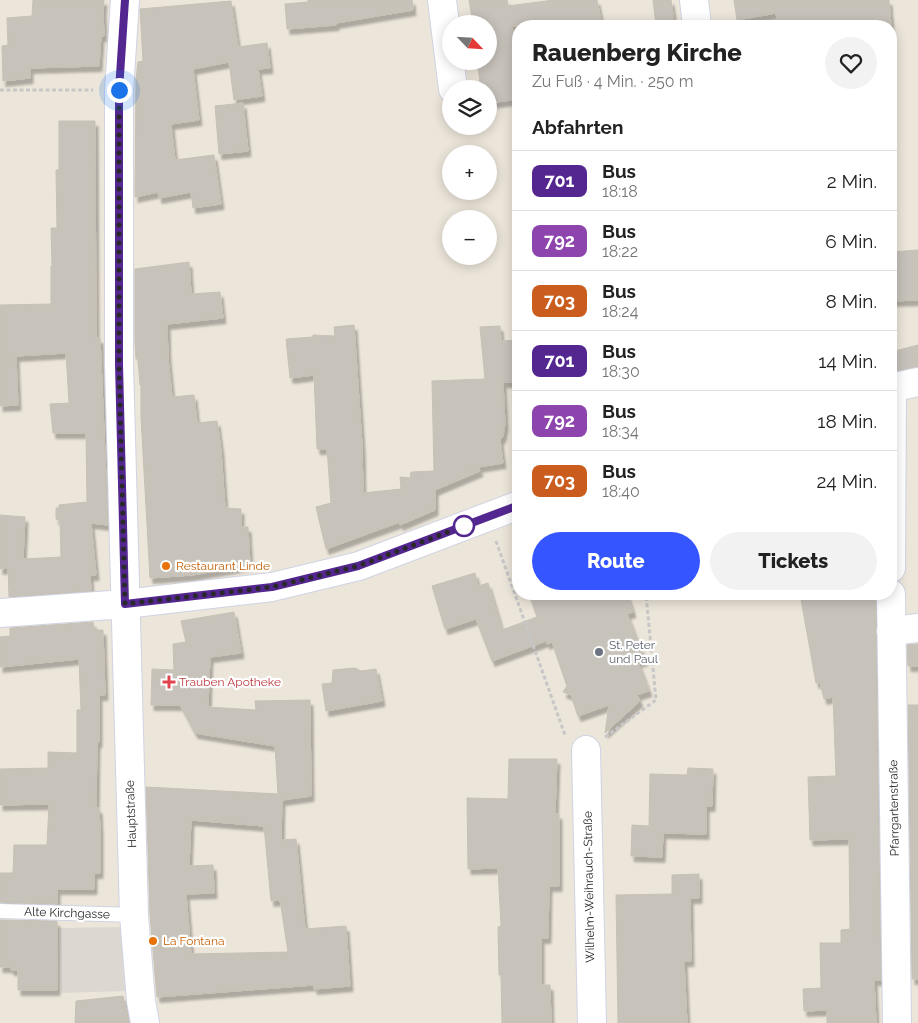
<!DOCTYPE html>
<html lang="de">
<head>
<meta charset="utf-8">
<style>
  body { margin:0; font-family:Raleway,sans-serif; background:#f2f2f2; color:#222; height:100vh; display:flex; flex-direction:column; font-size:19px; white-space:nowrap }
  * { box-sizing:border-box; margin:0 }
  p { font-size:16px; color:#767676 }
  .icon { flex:none; width:28px; height:28px; fill:none; stroke:currentColor; stroke-width:2; stroke-linecap:round; stroke-linejoin:round }
  .map { position:relative; flex:1; overflow:hidden }
  .drawer { position:absolute; left:512px; top:20px; width:385px; height:580px; display:flex; flex-direction:column; background:#fff; border-radius:20px; box-shadow:0 2px 12px #0003 }
  .drawer>* { flex:none }
  .badge { padding:0 10px; border-radius:8px; font-size:18px; line-height:32px }
  .needle { width:32px; rotate:115deg }
  .buttons { position:absolute; left:442px; top:15px; display:grid; gap:10px }
  .buttons a { display:grid; place-items:center; width:55px; height:55px; border-radius:50%; background:#fff; box-shadow:0 2px 12px #0003; font-size:25px }
  .you { position:absolute; width:25px; height:25px; margin:-12px; border:4px solid #fff; border-radius:50%; background:#1a73e8; box-shadow:0 0 0 8px #1a73e833 }
  .map>.badge { position:absolute; translate:-50% -50%; box-shadow:0 0 0 2px #fff }
  h2 { padding:0 20px; font-size:19px; line-height:45px }
  .round { display:grid; place-items:center; flex:none; width:52px; height:52px; border-radius:26px; background:#f2f2f2 }
  .summary { display:flex; align-items:center; justify-content:space-between; height:85px; padding:0 20px }
  h1 { font-size:24px; font-weight:800; line-height:38px }
  .action { display:flex; gap:10px; margin-top:auto; padding:10px 20px }
  .action a { flex:1; height:58px; border-radius:30px; background:#3455ff; color:#fff; font-size:20px; font-weight:800; line-height:58px; text-align:center }
  .action a+a { background:#f2f2f2; color:#222 }
  ul { padding:0; list-style:none }
  li { display:flex; align-items:center; gap:15px; height:60px; padding:0 20px; border-top:1px solid #e0e0e0 }
  li div { flex:1 }
  li b { display:block; font-size:19px }
  li em { font-style:normal }
  li .badge { min-width:55px; font-weight:700; text-align:center }
  .map>svg:first-child { display:block }
  .plaza { fill:#dcd8d1 }
  .building { fill:#c7c2ba; stroke:#c7c1b4; fill-rule:evenodd; filter:url(#shadow) }
  .lines { fill:none; stroke-linecap:round; stroke-linejoin:round }
  .service-casing { stroke:#cfd3e3; stroke-width:16 }
  .minor-casing { stroke:#cfd3e3; stroke-width:30 }
  .path { stroke:#c7c7c7; stroke-width:3; stroke-dasharray:4 2.5; stroke-linecap:butt }
  .service { stroke:#fff; stroke-width:14 }
  .minor { stroke:#fff; stroke-width:28 }
  .line-casing { stroke:#fff; stroke-width:11 }
  .line { stroke:#542790; stroke-width:8 }
  .walk { stroke:#292929; stroke-width:5; stroke-dasharray:0 9 }
  .stop-dot { fill:#fff; stroke:#542790; stroke-width:2.5 }
  .food-dot { fill:#e8710a; stroke:#fff; stroke-width:2 }
  .worship-dot { fill:#6b7280; stroke:#fff; stroke-width:2 }
  .health-dot { fill:#e0444e; stroke:#fff; stroke-width:2 }
  .labels { text-anchor:middle; dominant-baseline:central; stroke-width:4.5; stroke-linejoin:round; paint-order:stroke }
  .food-label { font-size:12px; fill:#c56008; stroke:#fff; text-anchor:start }
  .worship-label { font-size:12px; fill:#5b616d; stroke:#fff; text-anchor:start }
  .health-label { font-size:12px; fill:#be3a42; stroke:#fff; text-anchor:start }
  .street-label { font-size:12px; fill:#292929; stroke:#fff }
</style>
</head>
<body>
<div class="map">
<svg width="918" height="1023" viewBox="0 0 918 1023">
  <defs>
    <filter id="shadow"><feDropShadow dx="3" dy="5.5" stdDeviation="1" flood-color="#0004"/></filter>
  </defs>
  <rect width="100%" height="100%" fill="#ece5da"/>
  <path class="plaza" d="M 125,927 L 126,991 L 61,993 L 60,928 Z"/>
  <path class="building" d="M 33,0 L 104,0 L 103,12 L 104,36 L 101,36 L 99,66 L 30,68 L 30,78 L 3,81 L 2,46 L 8,45 L 7,18 L 32,16 Z
    M 308,0 L 412,0 L 413,10 L 336,23 L 336,25 L 287,29 L 285,4 L 308,2 Z
    M 469,0 L 507,0 L 508,6 L 554,0 L 597,0 L 602,26 L 512,26 L 519,71 L 519,99 L 489,103 L 489,89 L 481,89 L 477,61 L 489,61 L 489,24 L 473,24 Z
    M 653,0 L 671,0 L 674,23 L 656,26 Z
    M 734,0 L 889,0 L 891,26 L 840,26 L 839,24 L 778,26 L 776,13 L 737,20 Z
    M 231,1 L 238,47 L 267,43 L 270,68 L 258,69 L 262,96 L 234,100 L 229,62 L 193,69 L 199,120 L 171,124 L 175,160 L 214,155 L 221,204 L 193,208 L 191,192 L 159,198 L 158,192 L 135,197 L 136,79 L 138,62 L 143,61 L 140,9 Z
    M 243,103 L 248,151 L 219,154 L 215,106 Z
    M 59,121 L 95,121 L 96,338 L 100,338 L 108,525 L 91,523 L 96,575 L 90,575 L 91,591 L 9,597 L 8,568 L 0,569 L 0,515 L 25,517 L 23,559 L 61,557 L 60,520 L 56,519 L 56,508 L 59,508 L 59,505 L 87,502 L 86,433 L 53,433 L 50,404 L 69,403 L 66,353 L 16,356 L 18,405 L 0,406 L 0,305 L 51,304 L 51,266 L 52,266 L 51,228 L 57,228 L 56,170 L 59,170 Z
    M 918,250 L 918,300 L 891,301 L 891,252 Z
    M 189,262 L 191,294 L 220,292 L 223,318 L 167,324 L 168,358 L 172,397 L 194,395 L 197,423 L 217,421 L 221,451 L 225,508 L 241,509 L 241,527 L 248,527 L 250,565 L 192,575 L 150,578 L 141,418 L 141,385 L 140,385 L 138,359 L 136,359 L 135,341 L 135,269 Z
    M 354,325 L 362,445 L 363,493 L 401,489 L 400,477 L 410,478 L 411,472 L 434,471 L 432,381 L 485,379 L 480,327 L 500,326 L 501,341 L 519,340 L 519,382 L 503,382 L 505,424 L 503,436 L 500,440 L 503,463 L 466,469 L 479,468 L 480,471 L 435,490 L 435,510 L 400,525 L 400,522 L 326,549 L 316,507 L 331,503 L 327,449 L 317,449 L 314,375 L 290,378 L 286,339 L 313,337 L 313,335 L 335,336 L 334,327 Z
    M 918,345 L 918,367 L 891,372 L 891,352 Z
    M 475,573 L 478,586 L 488,583 L 502,630 L 537,617 L 529,594 L 627,594 L 633,612 L 627,614 L 645,660 L 638,662 L 649,691 L 637,695 L 640,701 L 605,733 L 609,705 L 578,716 L 571,695 L 563,692 L 567,686 L 552,642 L 547,644 L 546,641 L 492,661 L 476,619 L 445,629 L 432,586 Z
    M 800,594 L 875,594 L 881,980 L 874,980 L 876,1023 L 827,1023 L 827,1010 L 804,1011 L 803,989 L 821,988 L 820,943 L 841,943 L 841,930 L 850,929 L 849,839 L 810,840 L 808,777 L 836,776 L 833,697 L 824,699 L 820,682 L 816,683 Z
    M 234,612 L 241,653 L 210,657 L 208,707 L 256,710 L 255,701 L 310,700 L 311,796 L 282,800 L 281,840 L 296,839 L 305,929 L 346,926 L 350,986 L 314,989 L 314,985 L 157,997 L 150,914 L 146,787 L 278,794 L 275,746 L 195,733 L 180,705 L 151,705 L 152,669 L 174,670 L 173,644 L 186,642 L 181,621 ZM 191,820 L 264,826 L 271,901 L 280,900 L 288,952 L 191,954 L 186,894 L 214,893 L 213,865 L 189,866 Z
    M 93,622 L 94,630 L 103,630 L 105,695 L 99,695 L 99,742 L 97,743 L 96,808 L 99,808 L 100,829 L 100,873 L 94,873 L 94,889 L 57,889 L 57,904 L 0,902 L 0,873 L 13,873 L 14,845 L 47,845 L 49,804 L 0,805 L 0,769 L 48,768 L 48,752 L 77,753 L 77,710 L 81,710 L 79,659 L 0,667 L 0,637 L 10,636 L 10,628 Z
    M 918,644 L 918,666 L 908,666 L 907,645 Z
    M 355,668 L 361,671 L 376,669 L 382,701 L 326,711 L 322,684 L 332,683 L 333,670 Z
    M 908,705 L 918,705 L 918,979 L 912,979 Z
    M 509,759 L 557,759 L 555,814 L 559,814 L 559,886 L 549,886 L 548,938 L 541,938 L 541,985 L 550,985 L 551,1023 L 502,1023 L 501,975 L 499,975 L 498,927 L 501,926 L 498,868 L 468,869 L 467,798 L 508,799 Z
    M 688,768 L 713,769 L 712,806 L 706,806 L 706,834 L 663,833 L 662,857 L 631,856 L 632,825 L 649,826 L 650,774 L 687,775 Z
    M 699,874 L 699,898 L 690,898 L 691,961 L 684,961 L 687,1023 L 618,1023 L 616,895 L 672,894 L 672,875 Z
    M 0,920 L 57,921 L 57,990 L 18,990 L 18,970 L 11,970 L 11,967 L 0,967 Z
    M 123,996 L 129,1023 L 75,1023 L 76,1001 Z"/>
  <g class="lines">
    <defs>
      <path id="service" d="M 0,911 L 134,915"/>
      <path id="minor" d="M 125,0 L 119,90 L 119,364 L 134,915 L 141,1001 L 145,1023
        M 442,0 L 453,89
        M 694,0 L 697,26
        M 891,388 L 918,382
        M 891,568 L 892,388
        M 891,594 L 897,1023
        M 0,613 L 125,604 L 272,587 L 359,566 L 519,505
        M 891,631 L 918,628
        M 586,750 L 592,1023"/>
    </defs>
    <use href="#service" class="service-casing"/>
    <use href="#minor" class="minor-casing"/>
    <path class="path" d="M 0,90 L 93,90
      M 496,541 L 565,735
      M 605,737 L 656,700 L 646,594"/>
    <use href="#service" class="service"/>
    <use href="#minor" class="minor"/>
  </g>
  <g class="lines">
    <defs>
      <path id="line" d="M 125,0 L 119,90 L 119,364 L 125,604 L 272,587 L 358,566 L 519,505"/>
    </defs>
    <use href="#line" class="line-casing"/>
    <use href="#line" class="line"/>
    <path class="walk" d="M 119,90 L 119,364 L 125,604 L 272,587 L 358,566 L 464,526"/>
  </g>
  <circle class="stop-dot" cx="464" cy="526" r="10"/>
  <g class="food-dot">
    <circle cx="166" cy="566" r="5"/>
    <circle cx="153" cy="941" r="5"/>
  </g>
  <circle class="worship-dot" cx="599" cy="652" r="5"/>
  <path class="health-dot" d="M166.5 674.5h5v5h5v5h-5v5h-5v-5h-5v-5h5z"/>
  <g class="labels">
    <g class="food-label">
      <text x="176" y="566">Restaurant Linde</text>
      <text x="163" y="941">La Fontana</text>
    </g>
    <g class="worship-label">
      <text x="609" y="645">St. Peter<tspan x="609" dy="14">und Paul</tspan></text>
    </g>
    <g class="health-label">
      <text x="179" y="682">Trauben Apotheke</text>
    </g>
    <g class="street-label">
      <text transform="translate(894 808) rotate(-91)">Pfarrgartenstraße</text>
      <text transform="translate(131 814) rotate(-92)">Hauptstraße</text>
      <text transform="translate(589 887) rotate(-91)">Wilhelm-Weihrauch-Straße</text>
      <text transform="translate(67 913) rotate(2)">Alte Kirchgasse</text>
    </g>
  </g>
</svg>
<div class="buttons">
<a><svg class="needle" viewBox="-14 -14 28 28"><path d="M0-13l5 13h-10z" fill="#e53935"/><path d="M0 13l5-13h-10z" fill="#767676"/></svg></a>
<a><svg class="icon" aria-label="layers" viewBox="0 0 24 24"><path d="M12 4l9 5-9 5-9-5zM3 14l9 5 9-5"/></svg></a>
<a>+</a>
<a>−</a>
</div>
<div class="you" style="left:119px;top:90px"></div>
<section class="drawer">
<div class="summary"><div><h1>Rauenberg Kirche</h1><p>Zu Fuß · 4 Min. · 250 m</p></div><a class="round"><svg class="icon" aria-label="heart" viewBox="0 0 24 24"><path d="M12 20l-8-8c-3-5 5-10 8-4 3-6 11-1 8 4z"/></svg></a></div>
<h2>Abfahrten</h2>
<ul>
<li><span class="badge" style="background:#542790;color:#fff">701</span><div><b>Bus</b><p>18:18</p></div><em>2 Min.</em></li>
<li><span class="badge" style="background:#8e44ad;color:#fff">792</span><div><b>Bus</b><p>18:22</p></div><em>6 Min.</em></li>
<li><span class="badge" style="background:#ca5d1d;color:#fff">703</span><div><b>Bus</b><p>18:24</p></div><em>8 Min.</em></li>
<li><span class="badge" style="background:#542790;color:#fff">701</span><div><b>Bus</b><p>18:30</p></div><em>14 Min.</em></li>
<li><span class="badge" style="background:#8e44ad;color:#fff">792</span><div><b>Bus</b><p>18:34</p></div><em>18 Min.</em></li>
<li><span class="badge" style="background:#ca5d1d;color:#fff">703</span><div><b>Bus</b><p>18:40</p></div><em>24 Min.</em></li>
</ul>
<div class="action"><a>Route</a><a>Tickets</a></div>
</section>
</div>
</body>
</html>
